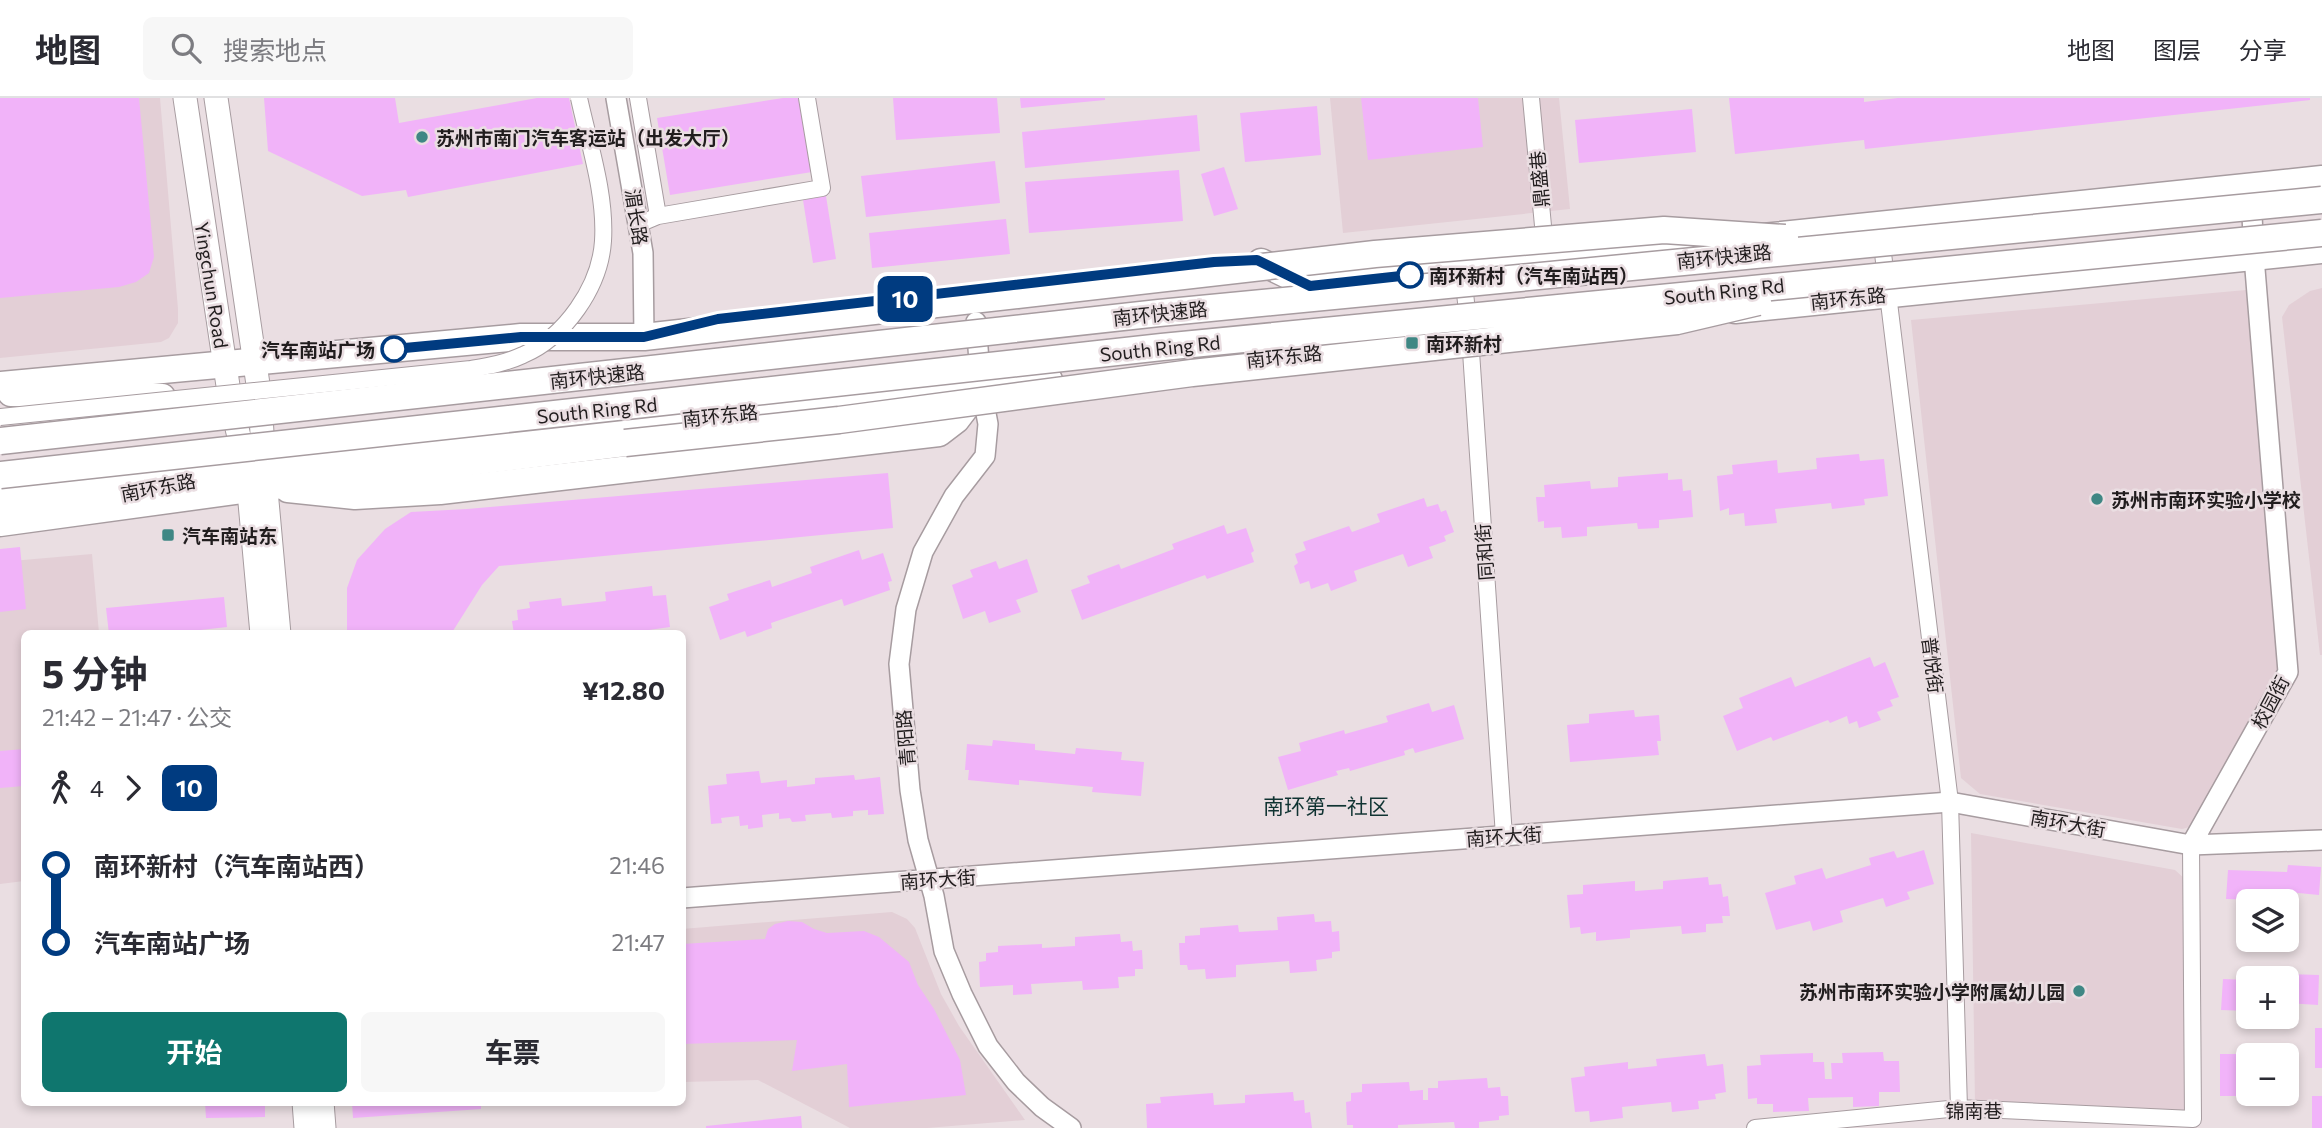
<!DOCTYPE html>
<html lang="zh">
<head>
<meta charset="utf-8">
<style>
  body { margin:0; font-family:Commissioner,"Noto Sans SC",sans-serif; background:#f7f7f7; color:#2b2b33; height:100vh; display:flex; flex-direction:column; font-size:26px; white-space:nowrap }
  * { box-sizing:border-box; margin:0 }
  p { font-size:23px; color:#7c7c81 }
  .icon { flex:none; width:38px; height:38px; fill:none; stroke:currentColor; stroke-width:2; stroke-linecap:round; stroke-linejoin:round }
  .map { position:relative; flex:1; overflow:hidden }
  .side { position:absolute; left:21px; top:532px; width:665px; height:476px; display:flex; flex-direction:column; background:#fff; border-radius:10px; box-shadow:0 4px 10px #0003 }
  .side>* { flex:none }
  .badge { padding:0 14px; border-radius:10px; font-size:24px; line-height:46px }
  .buttons { position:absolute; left:2236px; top:791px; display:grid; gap:14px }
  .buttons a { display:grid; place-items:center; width:63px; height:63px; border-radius:10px; background:#fff; box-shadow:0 4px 10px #0003; font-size:35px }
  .map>.badge { position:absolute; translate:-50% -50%; box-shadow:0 0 0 4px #fff }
  .legs { display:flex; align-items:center; gap:10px; height:77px; padding:0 21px; font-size:23px }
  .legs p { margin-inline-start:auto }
  .overview { display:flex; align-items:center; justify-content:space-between; height:119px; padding:0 21px }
  h1 { font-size:38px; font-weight:700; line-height:52px }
  .cta { display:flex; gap:14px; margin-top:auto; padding:14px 21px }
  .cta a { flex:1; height:80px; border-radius:10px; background:#0f766e; color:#fff; font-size:28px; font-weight:700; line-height:80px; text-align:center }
  .cta a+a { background:#f7f7f7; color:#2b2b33 }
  ul { padding:0 21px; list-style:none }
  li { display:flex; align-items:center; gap:24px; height:77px; font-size:26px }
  li i { display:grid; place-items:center; width:10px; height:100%; margin:0 9px; background:currentColor }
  li i::after { content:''; width:18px; height:18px; margin:-9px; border:5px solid; border-radius:50%; background:#fff }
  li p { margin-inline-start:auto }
  li:first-child i { background:linear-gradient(#0000 50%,currentColor 0) }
  li:last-child i { background:linear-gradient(currentColor 50%,#0000 0) }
  header { display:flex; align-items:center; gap:42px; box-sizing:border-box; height:98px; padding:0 35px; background:#fff; border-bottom:2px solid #e1e1e2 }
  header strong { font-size:33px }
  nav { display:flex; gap:38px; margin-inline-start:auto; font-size:24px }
  .search { width:490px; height:63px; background:#f7f7f7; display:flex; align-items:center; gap:18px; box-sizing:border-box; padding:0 24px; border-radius:10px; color:#7c7c81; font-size:26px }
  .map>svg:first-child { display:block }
  .built { fill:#e3cfd6 }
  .building { fill:#f1b3f9 }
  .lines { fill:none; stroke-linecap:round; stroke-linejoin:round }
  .minor-casing { stroke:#a79ca0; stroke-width:18 }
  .tertiary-casing { stroke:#a79ca0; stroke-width:22 }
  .secondary-casing { stroke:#a79ca0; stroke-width:25 }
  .primary-casing { stroke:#a79ca0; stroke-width:29 }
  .trunk-casing { stroke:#a79ca0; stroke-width:29 }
  .minor { stroke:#fff; stroke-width:16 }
  .tertiary { stroke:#fff; stroke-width:19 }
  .secondary { stroke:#fff; stroke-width:23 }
  .primary { stroke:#fff; stroke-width:26 }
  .trunk { stroke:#fff; stroke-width:26 }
  .minor-bridge-casing { stroke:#a79ca0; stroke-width:18; stroke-linecap:butt }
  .trunk-bridge-casing { stroke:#a79ca0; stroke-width:29; stroke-linecap:butt }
  .minor-bridge { stroke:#fff; stroke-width:16 }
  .trunk-bridge { stroke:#fff; stroke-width:26 }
  .line-1-casing { stroke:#fff; stroke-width:16 }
  .line-1 { stroke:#003b80; stroke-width:10 }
  .poi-dot { fill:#3f8784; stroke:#eadee2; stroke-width:2.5 }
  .stop-1-dot { fill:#fff; stroke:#003b80; stroke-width:3.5 }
  .labels { text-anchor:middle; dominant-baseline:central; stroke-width:5; stroke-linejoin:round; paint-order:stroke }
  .poi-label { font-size:19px; font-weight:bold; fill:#211d1e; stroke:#eadee2; text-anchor:start }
  .street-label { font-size:19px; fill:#211d1e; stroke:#eadee2 }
  .stop-label { font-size:19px; font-weight:bold; fill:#211d1e; stroke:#eadee2; text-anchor:start }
  .neighbourhood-label { font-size:21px; fill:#103332; stroke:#eadee2 }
</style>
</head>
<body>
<header>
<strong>地图</strong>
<div class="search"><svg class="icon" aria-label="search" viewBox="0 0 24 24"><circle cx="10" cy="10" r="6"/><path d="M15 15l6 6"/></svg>搜索地点</div>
<nav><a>地图</a><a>图层</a><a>分享</a></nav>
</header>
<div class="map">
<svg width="2322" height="1030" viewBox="0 0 2322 1030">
  <rect width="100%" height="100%" fill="#eadee2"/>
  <path class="built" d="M 0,0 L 160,0 L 178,211 L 178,225 L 169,240 L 161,244 L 0,260 Z
    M 1330,0 L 1559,0 L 1570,111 L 1343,135 Z
    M 2322,190 L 2322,557 L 2320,557 L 2282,219 L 2289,207 L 2310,193 Z
    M 2246,192 L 2278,581 L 2190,729 L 2182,731 L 1980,696 L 1961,680 L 1911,222 Z
    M 92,456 L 99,535 L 24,536 L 24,783 L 0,786 L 0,464 Z
    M 1971,735 L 2175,772 L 2186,782 L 2185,1014 L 1975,1005 Z
    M 892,814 L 907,821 L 915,830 L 941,896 L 959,928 L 1025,1022 L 927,1030 L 850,1030 L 758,982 L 683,984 L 682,831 Z"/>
  <path class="building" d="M 0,0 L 139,0 L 154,159 L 149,175 L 136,184 L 119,189 L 0,200 Z
    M 264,0 L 395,0 L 399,25 L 537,0 L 569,0 L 583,66 L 408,99 L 406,92 L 362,98 L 268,53 Z
    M 783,0 L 800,0 L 812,74 L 670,97 L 657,20 Z
    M 893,0 L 997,0 L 1000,35 L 896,42 Z
    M 1020,0 L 1105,0 L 1105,2 L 1021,10 Z
    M 1361,0 L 1478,0 L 1483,49 L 1368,62 Z
    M 1729,0 L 1864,0 L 1864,4 L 1898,0 L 2310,0 L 2310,2 L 1865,51 L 1864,42 L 1735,56 Z
    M 1317,8 L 1321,57 L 1245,64 L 1240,15 Z
    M 1692,11 L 1696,54 L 1579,65 L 1575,22 Z
    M 1197,17 L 1200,53 L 1025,70 L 1022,34 Z
    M 995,63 L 1000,105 L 866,119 L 861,78 Z
    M 1224,69 L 1238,111 L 1214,118 L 1201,76 Z
    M 1179,72 L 1183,123 L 1029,135 L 1025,84 Z
    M 826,98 L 836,161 L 813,165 L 803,102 Z
    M 1006,121 L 1010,156 L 872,170 L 869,135 Z
    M 1859,356 L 1860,363 L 1884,361 L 1888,398 L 1864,401 L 1865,407 L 1832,411 L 1831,405 L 1775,411 L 1777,425 L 1745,428 L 1744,415 L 1729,417 L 1729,410 L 1720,413 L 1717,378 L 1733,376 L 1732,367 L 1777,362 L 1778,375 L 1817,371 L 1816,360 Z
    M 888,375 L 893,430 L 499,468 L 482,487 L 451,536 L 348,536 L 347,532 L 347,490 L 357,462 L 385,431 L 411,414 L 467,411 Z
    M 1668,375 L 1668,382 L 1682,381 L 1683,393 L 1691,392 L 1693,419 L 1659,422 L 1659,430 L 1638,431 L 1637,425 L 1587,429 L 1587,438 L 1562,440 L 1561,429 L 1544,430 L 1544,423 L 1538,424 L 1536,399 L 1545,399 L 1544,387 L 1590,383 L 1591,391 L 1618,389 L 1618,379 Z
    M 1424,400 L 1427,409 L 1438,406 L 1441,414 L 1446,412 L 1454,434 L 1444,438 L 1446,443 L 1429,449 L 1433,460 L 1408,469 L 1403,456 L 1354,473 L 1357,483 L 1331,493 L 1328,485 L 1311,491 L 1309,483 L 1300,486 L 1294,468 L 1298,465 L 1295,456 L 1306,452 L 1303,444 L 1349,428 L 1352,434 L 1380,424 L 1377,416 Z
    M 1224,427 L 1227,436 L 1246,430 L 1254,453 L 1251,455 L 1254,464 L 1207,481 L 1205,477 L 1082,522 L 1071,492 L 1090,485 L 1087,478 L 1119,466 L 1121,471 L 1174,451 L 1172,446 Z
    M 20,449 L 26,511 L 0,514 L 0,451 Z
    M 859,452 L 862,462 L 883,455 L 892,483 L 888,484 L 890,492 L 844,508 L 842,501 L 771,525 L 772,530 L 747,539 L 745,533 L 720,542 L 709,509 L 729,502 L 727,496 L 770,482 L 772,489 L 812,475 L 810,469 Z
    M 1027,461 L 1038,494 L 1016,502 L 1021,514 L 989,525 L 985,513 L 963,521 L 952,487 L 973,479 L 970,472 L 996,463 L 999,471 Z
    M 652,488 L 653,498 L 666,497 L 670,529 L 649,532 L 649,536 L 514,536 L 512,523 L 518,522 L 517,512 L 530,510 L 529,504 L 561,500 L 562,508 L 606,503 L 605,494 Z
    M 224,499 L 227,529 L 165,536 L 109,536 L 106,510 Z
    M 1870,559 L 1874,569 L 1885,564 L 1899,599 L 1890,602 L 1893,608 L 1877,614 L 1881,622 L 1859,630 L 1857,623 L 1849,626 L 1847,618 L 1830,625 L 1828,622 L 1773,643 L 1771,639 L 1737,653 L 1723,618 L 1743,610 L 1739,600 L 1791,579 L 1795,589 Z
    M 1429,605 L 1432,614 L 1454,607 L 1464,641 L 1415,655 L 1413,650 L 1404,653 L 1405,657 L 1350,673 L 1349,670 L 1336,673 L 1338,677 L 1288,692 L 1278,659 L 1301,653 L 1299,645 L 1344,632 L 1345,636 L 1388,624 L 1386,618 Z
    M 1634,612 L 1635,619 L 1659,617 L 1661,643 L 1657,643 L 1659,657 L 1570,664 L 1567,627 L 1589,625 L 1589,616 Z
    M 993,642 L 1035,646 L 1035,652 L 1075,656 L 1076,650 L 1122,654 L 1121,662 L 1144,664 L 1141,698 L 1092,694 L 1093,689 L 1019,682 L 1019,687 L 968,682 L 969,672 L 965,672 L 967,646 L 992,648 Z
    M 24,651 L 24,688 L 0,690 L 0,653 Z
    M 759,673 L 761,685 L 787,682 L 787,689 L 815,686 L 815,680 L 854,677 L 855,682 L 880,679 L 884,716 L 868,717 L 868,712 L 853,713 L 853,718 L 832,720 L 831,715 L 805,717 L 806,723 L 792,724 L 790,720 L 779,721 L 779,715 L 762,717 L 763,729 L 748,731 L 748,727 L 740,728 L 739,718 L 721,720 L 722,725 L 711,726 L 708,688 L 727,686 L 726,676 Z
    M 1924,752 L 1934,786 L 1907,794 L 1910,801 L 1886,809 L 1883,800 L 1840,813 L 1843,824 L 1813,833 L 1810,823 L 1776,832 L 1765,795 L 1796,786 L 1794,778 L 1822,770 L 1826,781 L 1871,767 L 1869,760 L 1894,753 L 1897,760 Z
    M 2288,767 L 2321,769 L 2319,797 L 2288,794 L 2288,803 L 2226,801 L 2228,772 L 2287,774 Z
    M 1708,779 L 1709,787 L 1721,786 L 1723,799 L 1728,798 L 1730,818 L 1722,818 L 1723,825 L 1706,826 L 1706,834 L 1682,836 L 1681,828 L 1630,832 L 1630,840 L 1596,843 L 1596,834 L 1581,836 L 1580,829 L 1570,830 L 1567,797 L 1583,796 L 1583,787 L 1635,783 L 1635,793 L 1663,791 L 1663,783 Z
    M 1314,816 L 1315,824 L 1331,823 L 1332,834 L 1339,833 L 1340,853 L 1332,854 L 1332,860 L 1316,862 L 1317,873 L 1290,875 L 1289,863 L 1236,867 L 1236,879 L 1206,881 L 1205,871 L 1188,872 L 1187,867 L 1180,867 L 1179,845 L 1185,845 L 1185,838 L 1200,837 L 1200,830 L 1238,827 L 1239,834 L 1278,832 L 1277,819 Z
    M 788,823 L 802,824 L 814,831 L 827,835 L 864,833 L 879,839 L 909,864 L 918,887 L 934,911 L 960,962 L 966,997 L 849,1009 L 847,966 L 792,973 L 797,942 L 682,946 L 682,846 L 765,841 L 768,831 L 775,826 Z
    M 1120,836 L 1121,844 L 1132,843 L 1133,853 L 1142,852 L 1143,871 L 1135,871 L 1135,878 L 1118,879 L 1119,890 L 1083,892 L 1082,883 L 1031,886 L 1032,896 L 1013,897 L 1013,887 L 980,889 L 979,864 L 986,863 L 986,855 L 998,854 L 998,848 L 1042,846 L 1042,850 L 1075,848 L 1075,839 Z
    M 2283,876 L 2319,877 L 2318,907 L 2287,905 L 2287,880 L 2283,880 Z
    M 2223,881 L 2249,882 L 2249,913 L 2221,912 Z
    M 2315,930 L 2322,930 L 2322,970 L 2315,970 Z
    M 1883,954 L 1884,963 L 1899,963 L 1900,994 L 1879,994 L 1879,1008 L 1853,1009 L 1853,999 L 1808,1000 L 1809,1013 L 1773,1014 L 1773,1006 L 1757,1006 L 1757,1000 L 1748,1001 L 1747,968 L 1761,967 L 1760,957 L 1813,955 L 1813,964 L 1824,964 L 1825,981 L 1832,981 L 1831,965 L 1843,965 L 1842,955 Z
    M 2287,955 L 2294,955 L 2294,998 L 2287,998 Z
    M 1705,956 L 1707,968 L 1723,966 L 1726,994 L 1715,996 L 1716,1001 L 1698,1003 L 1699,1011 L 1672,1014 L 1671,1004 L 1622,1009 L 1623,1020 L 1590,1024 L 1589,1013 L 1575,1014 L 1571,980 L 1585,978 L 1584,969 L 1628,964 L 1628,971 L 1657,968 L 1656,961 Z
    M 2220,956 L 2249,956 L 2249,996 L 2287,996 L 2287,998 L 2220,998 Z
    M 1487,980 L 1488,990 L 1500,989 L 1501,998 L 1508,998 L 1509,1017 L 1499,1018 L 1499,1022 L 1479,1024 L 1479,1030 L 1455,1030 L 1454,1024 L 1398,1027 L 1398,1030 L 1353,1030 L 1353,1027 L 1347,1027 L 1346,1004 L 1351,1003 L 1351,995 L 1362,994 L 1362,986 L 1409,984 L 1410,993 L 1423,992 L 1423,1002 L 1428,1002 L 1428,990 L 1438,990 L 1438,983 Z
    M 1293,994 L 1294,1003 L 1304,1002 L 1305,1015 L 1310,1014 L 1312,1030 L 1147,1030 L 1146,1006 L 1161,1005 L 1160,999 L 1213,995 L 1214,1007 L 1245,1005 L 1245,997 Z
    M 2312,998 L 2322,998 L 2322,1030 L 2312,1030 Z
    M 205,1004 L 265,1004 L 265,1019 L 206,1020 Z
    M 352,1004 L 481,1004 L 481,1011 L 353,1020 Z
    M 801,1018 L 802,1030 L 706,1030 L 706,1028 Z"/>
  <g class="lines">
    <defs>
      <path id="minor" d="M 638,0 L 658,118
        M 1531,0 L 1545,149
        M 639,126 L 658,118 L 822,90 L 807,0
        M 1881,139 L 1950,704 L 1959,1010
        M 1463,178 L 1470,239 L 1504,738
        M 1755,1030 L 1959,1010 L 2193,1021 L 2191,747"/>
      <path id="tertiary" d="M 616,0 L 643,155 L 644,239
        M 976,224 L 981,289 L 988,326 L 985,358 L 954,398 L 923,454 L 906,511 L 899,566 L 910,692 L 918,742 L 934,798 L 944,853 L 962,896 L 988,948 L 1016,984 L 1042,1009 L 1071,1030
        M 2191,747 L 2288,574 L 2254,159 L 2251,96
        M 682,800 L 1950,704 L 2191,747 L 2322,742"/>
      <path id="secondary" d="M 185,0 L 230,301 L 247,372 L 262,536
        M 216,0 L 260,300 L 264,370 L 279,536
        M 304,1004 L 306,1030
        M 322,1004 L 324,1030"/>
      <path id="primary" d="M 1763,139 L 2322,81
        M 1261,164 L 1310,188
        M 1321,186 L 1721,143
        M 1735,212 L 2322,152
        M 11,295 L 162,299
        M 225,376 L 432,348 L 1049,282
        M 288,391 L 355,398 L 440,393 L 939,335 L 956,322 L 979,292"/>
      <path id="trunk" d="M 0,287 L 521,239 L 644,239 L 1017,197
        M 0,399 L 247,372
        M 0,425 L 257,390 L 625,345"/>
    </defs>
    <use href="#minor" class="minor-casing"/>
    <use href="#tertiary" class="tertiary-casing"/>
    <use href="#secondary" class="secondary-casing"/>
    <use href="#primary" class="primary-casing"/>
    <use href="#trunk" class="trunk-casing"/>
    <use href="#minor" class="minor"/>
    <use href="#tertiary" class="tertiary"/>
    <use href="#secondary" class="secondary"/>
    <use href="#primary" class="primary"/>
    <use href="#trunk" class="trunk"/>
    <defs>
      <path id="minor-bridge" d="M 0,319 L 471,271 C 488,268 506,265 523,257 C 565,239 600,189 603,143 C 606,96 589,46 579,0"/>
      <path id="trunk-bridge" d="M 1017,197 L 1375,156 L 1664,132 L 1785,140
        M 0,343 L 1159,215 L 2322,102
        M 625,345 L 839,322 L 1192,275 L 1677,223 L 1758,204
        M 0,377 L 1162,249 L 2322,135"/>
    </defs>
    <use href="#minor-bridge" class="minor-bridge-casing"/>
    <use href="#trunk-bridge" class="trunk-bridge-casing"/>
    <use href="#minor-bridge" class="minor-bridge"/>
    <use href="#trunk-bridge" class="trunk-bridge"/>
  </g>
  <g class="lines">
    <defs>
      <path id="line-1" d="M 394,251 L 521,239 L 644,239 L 718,221 L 1214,164 L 1257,162 L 1310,188 L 1410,177"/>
    </defs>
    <use href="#line-1" class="line-1-casing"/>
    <use href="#line-1" class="line-1"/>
  </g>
  <g class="poi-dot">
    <circle cx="422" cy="39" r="7"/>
    <rect x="1405" y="238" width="14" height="14" rx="3.5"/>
    <circle cx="2097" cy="401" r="7"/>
    <rect x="161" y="430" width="14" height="14" rx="3.5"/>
    <circle cx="2079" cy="893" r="7"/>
  </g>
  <g class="stop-1-dot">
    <circle cx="1410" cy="177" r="12"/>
    <circle cx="394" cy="251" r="12"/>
  </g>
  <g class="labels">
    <g class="poi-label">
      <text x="436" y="39">苏州市南门汽车客运站（出发大厅）</text>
      <text x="1426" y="245">南环新村</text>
      <text x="2111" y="401">苏州市南环实验小学校</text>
      <text x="182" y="437">汽车南站东</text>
      <text x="2065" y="893" text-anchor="end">苏州市南环实验小学附属幼儿园</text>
    </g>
    <g class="street-label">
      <text transform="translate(1539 81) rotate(-95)">鼎盛巷</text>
      <text transform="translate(637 119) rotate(81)">湄长路</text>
      <text transform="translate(1724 158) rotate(-6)">南环快速路</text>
      <text transform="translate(212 187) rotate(81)">Yingchun Road</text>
      <text transform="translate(1724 193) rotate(-6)">South Ring Rd</text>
      <text transform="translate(1848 200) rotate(-6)">南环东路</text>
      <text transform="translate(1160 215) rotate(-6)">南环快速路</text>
      <text transform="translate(1160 250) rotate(-6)">South Ring Rd</text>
      <text transform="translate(1284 258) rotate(-6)">南环东路</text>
      <text transform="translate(597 278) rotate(-6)">南环快速路</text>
      <text transform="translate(597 312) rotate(-6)">South Ring Rd</text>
      <text transform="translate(720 317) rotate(-6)">南环东路</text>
      <text transform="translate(158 389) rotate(-11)">南环东路</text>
      <text transform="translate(1484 454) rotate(-94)">同和街</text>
      <text transform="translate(1933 567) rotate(83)">普悦街</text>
      <text transform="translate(2270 604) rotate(-62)">校园街</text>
      <text transform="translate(905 640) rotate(-95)">青阳路</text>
      <text transform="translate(2068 725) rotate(10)">南环大街</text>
      <text transform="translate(1504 738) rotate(-4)">南环大街</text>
      <text transform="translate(938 781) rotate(-4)">南环大街</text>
      <text x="1974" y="1012">锦南巷</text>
    </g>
    <g class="stop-label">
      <text x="1429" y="177">南环新村（汽车南站西）</text>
      <text x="375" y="251" text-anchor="end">汽车南站广场</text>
    </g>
    <g class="neighbourhood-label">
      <text x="1326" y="707">南环第一社区</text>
    </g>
  </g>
</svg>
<div class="buttons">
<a><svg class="icon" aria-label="layers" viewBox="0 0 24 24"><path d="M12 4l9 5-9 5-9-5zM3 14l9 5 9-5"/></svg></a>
<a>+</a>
<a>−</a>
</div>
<b class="badge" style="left:905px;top:201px;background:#003b80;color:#fff">10</b>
<section class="side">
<div class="overview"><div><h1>5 分钟</h1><p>21:42 – 21:47 · 公交</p></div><b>¥12.80</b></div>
<div class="legs"><svg class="icon" aria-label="walk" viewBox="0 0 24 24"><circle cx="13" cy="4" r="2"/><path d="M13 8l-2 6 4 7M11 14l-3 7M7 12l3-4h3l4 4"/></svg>4<svg class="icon" aria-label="forward" viewBox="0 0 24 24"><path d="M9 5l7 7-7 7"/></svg><b class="badge" style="background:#003b80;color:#fff">10</b></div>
<ul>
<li><i style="color:#003b80"></i><b>南环新村（汽车南站西）</b><p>21:46</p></li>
<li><i style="color:#003b80"></i><b>汽车南站广场</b><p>21:47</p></li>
</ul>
<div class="cta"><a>开始</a><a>车票</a></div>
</section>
</div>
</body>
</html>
